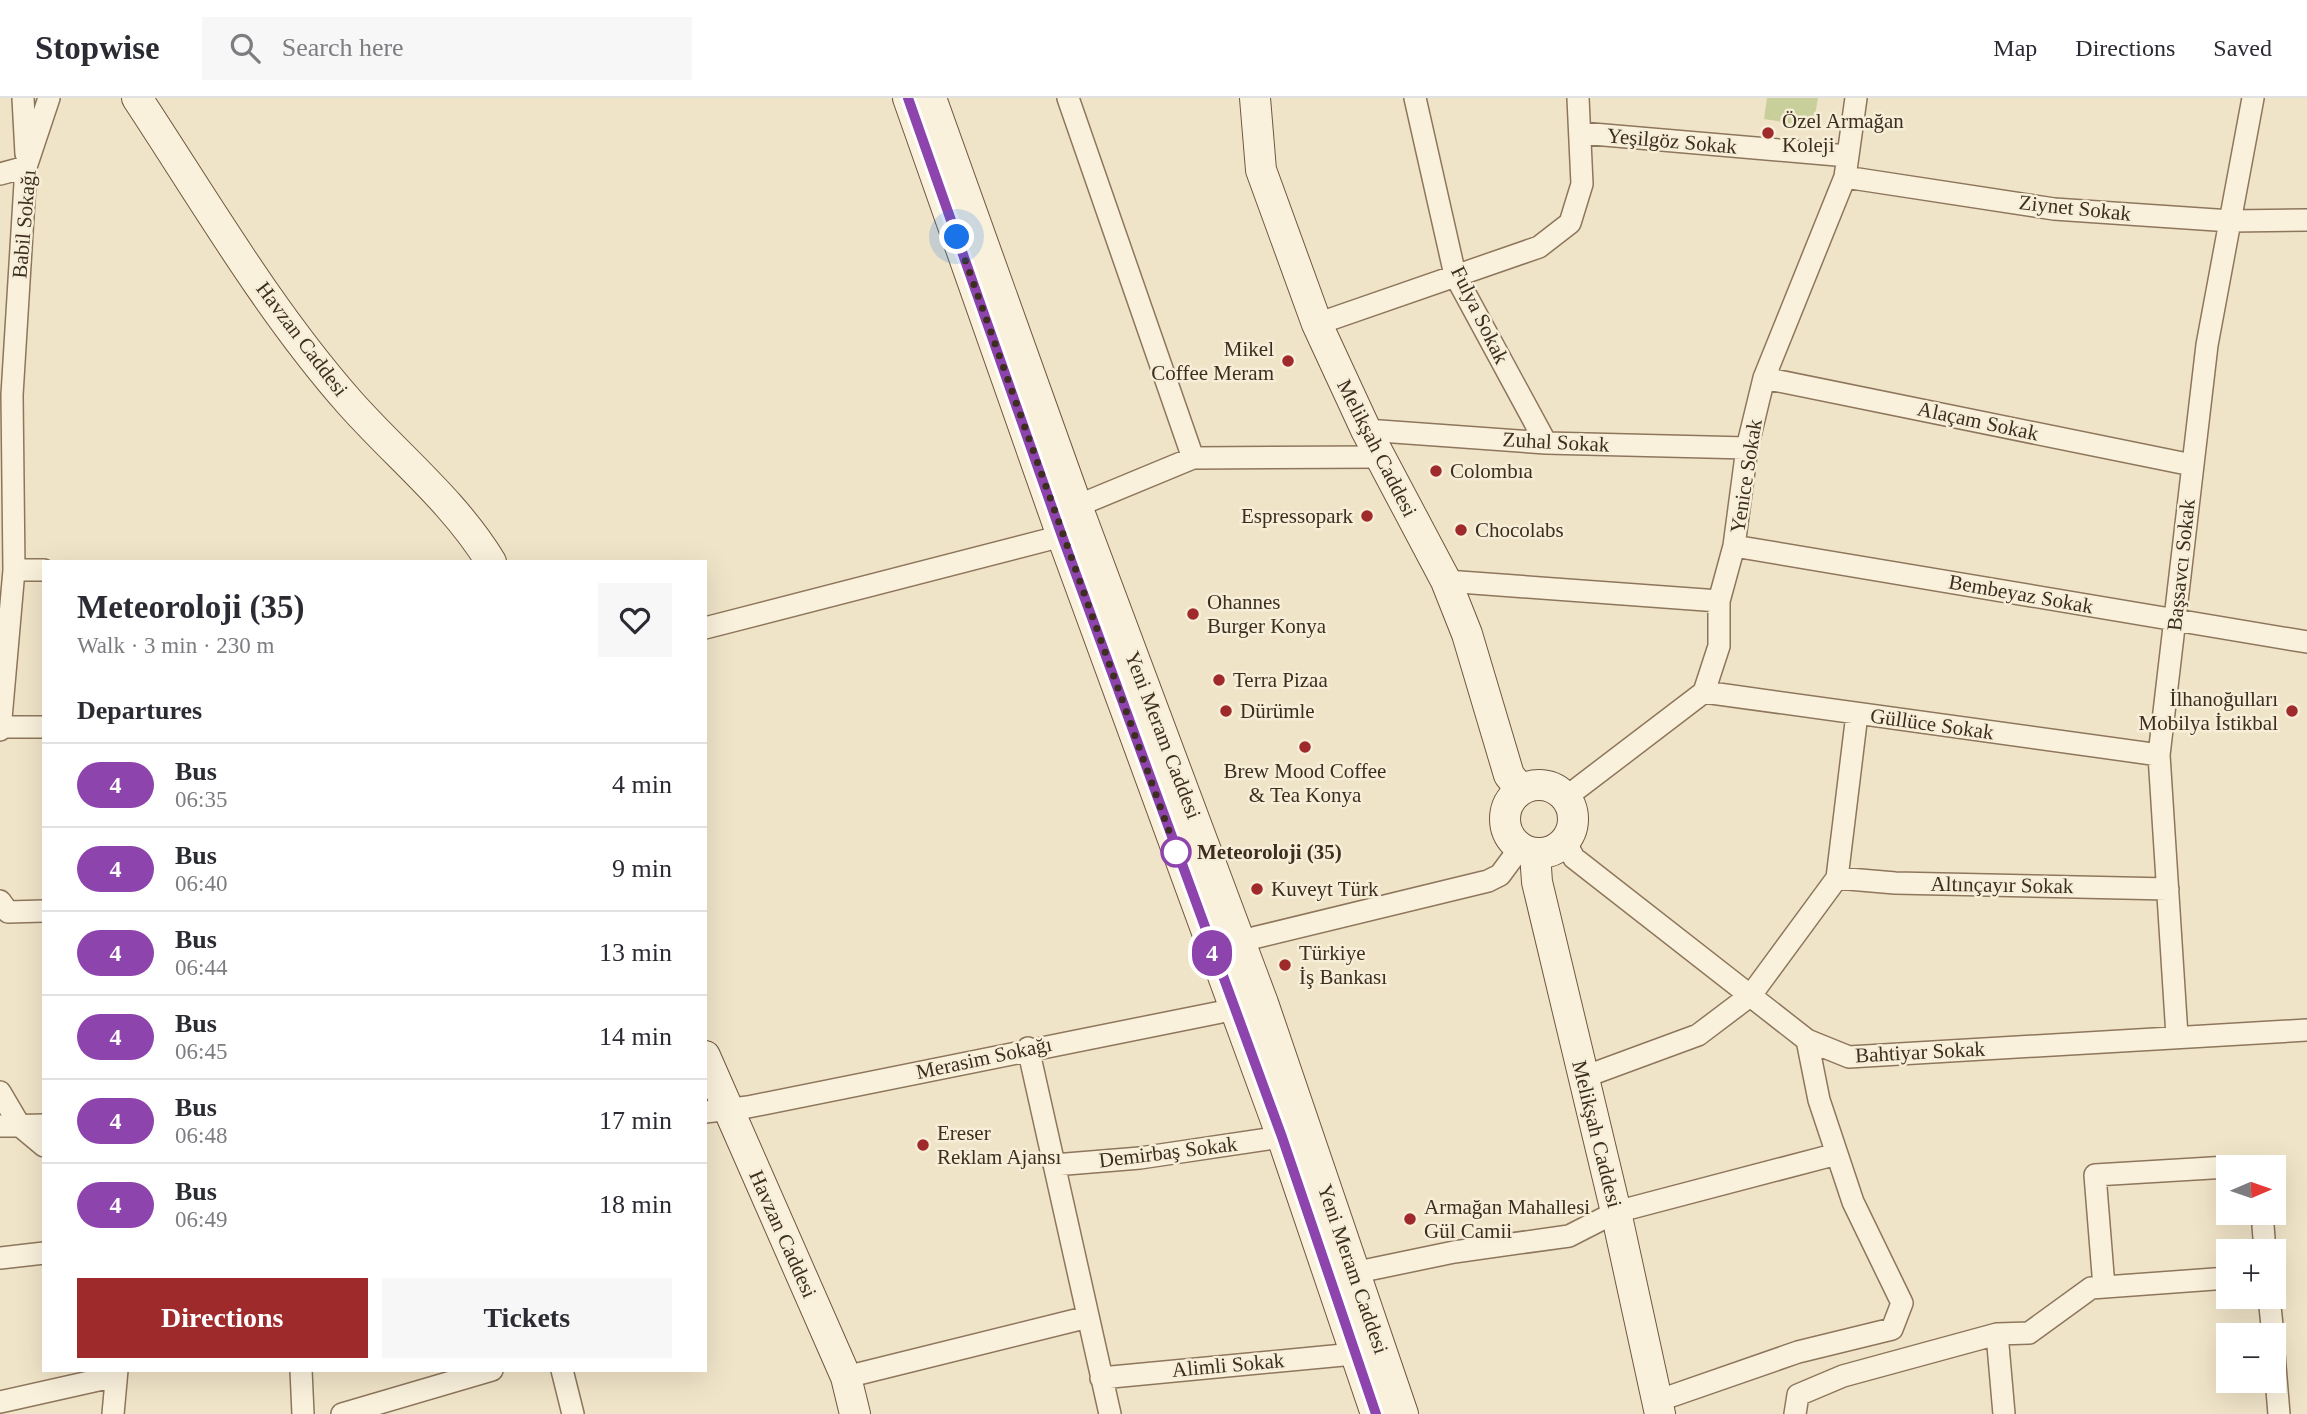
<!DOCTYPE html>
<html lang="en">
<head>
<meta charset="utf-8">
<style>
  body { margin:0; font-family:Georgia,serif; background:#f7f7f7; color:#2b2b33; height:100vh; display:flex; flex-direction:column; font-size:26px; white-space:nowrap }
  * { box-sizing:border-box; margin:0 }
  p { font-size:23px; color:#7c7c81 }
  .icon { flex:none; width:38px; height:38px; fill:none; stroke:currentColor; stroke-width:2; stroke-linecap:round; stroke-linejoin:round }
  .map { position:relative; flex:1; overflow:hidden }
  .details { position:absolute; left:42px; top:462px; width:665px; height:812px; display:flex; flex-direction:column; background:#fff; border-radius:0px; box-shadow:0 7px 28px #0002 }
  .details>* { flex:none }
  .badge { padding:0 14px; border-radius:23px; font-size:24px; line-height:46px }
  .needle { width:46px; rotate:88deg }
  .controls { position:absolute; left:2216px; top:1057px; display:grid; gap:14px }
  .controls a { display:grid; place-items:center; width:70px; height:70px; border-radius:0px; background:#fff; box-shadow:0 7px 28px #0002; font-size:35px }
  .you { position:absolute; width:35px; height:35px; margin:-18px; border:5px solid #fff; border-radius:50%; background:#1a73e8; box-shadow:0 0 0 10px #1a73e833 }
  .map>.badge { position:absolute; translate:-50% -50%; box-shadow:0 0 0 4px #fff }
  h2 { padding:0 35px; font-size:26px; line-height:63px }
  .round { display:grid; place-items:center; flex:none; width:74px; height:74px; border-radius:0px; background:#f7f7f7 }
  .summary { display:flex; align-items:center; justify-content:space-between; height:119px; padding:0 35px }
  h1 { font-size:33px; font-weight:600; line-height:52px }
  .action { display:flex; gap:14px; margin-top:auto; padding:14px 35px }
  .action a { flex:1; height:80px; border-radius:0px; background:#9e2a2b; color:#fff; font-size:28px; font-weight:600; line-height:80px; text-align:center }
  .action a+a { background:#f7f7f7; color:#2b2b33 }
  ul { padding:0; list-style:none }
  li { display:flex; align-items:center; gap:21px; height:84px; padding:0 35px; border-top:2px solid #e1e1e2 }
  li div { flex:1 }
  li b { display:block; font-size:26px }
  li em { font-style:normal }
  li .badge { min-width:77px; font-weight:700; text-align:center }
  header { display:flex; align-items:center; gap:42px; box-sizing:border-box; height:98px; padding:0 35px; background:#fff; border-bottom:2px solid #e1e1e2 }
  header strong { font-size:33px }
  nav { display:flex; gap:38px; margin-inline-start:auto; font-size:24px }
  .search { width:490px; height:63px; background:#f7f7f7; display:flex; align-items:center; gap:18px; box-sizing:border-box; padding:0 24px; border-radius:0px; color:#7c7c81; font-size:26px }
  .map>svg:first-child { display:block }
  .green { fill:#c9cf9b }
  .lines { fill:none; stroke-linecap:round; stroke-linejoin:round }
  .street-casing { stroke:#8d765c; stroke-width:24 }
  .secondary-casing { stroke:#6f573f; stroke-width:32 }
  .street { stroke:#faf1dc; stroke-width:21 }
  .secondary { stroke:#faf1dc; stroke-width:30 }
  .line-casing { stroke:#fff; stroke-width:16 }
  .line { stroke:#8e44ad; stroke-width:10 }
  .walk { stroke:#3d2e20; stroke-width:7; stroke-dasharray:0 12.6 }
  .poi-dot { fill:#9e2a2b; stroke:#f7eed8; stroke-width:2.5 }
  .stop-dot { fill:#fff; stroke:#8e44ad; stroke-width:3.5 }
  .labels { text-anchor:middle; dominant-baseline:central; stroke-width:5; stroke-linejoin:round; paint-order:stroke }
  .poi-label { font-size:21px; fill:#3d2e20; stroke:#f7eed8; text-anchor:start }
  .street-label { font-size:21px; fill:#3d2e20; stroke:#f7eed8 }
  .stop-label { font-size:21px; font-weight:bold; fill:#3d2e20; stroke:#f7eed8; text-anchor:start }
</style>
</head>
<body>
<header>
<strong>Stopwise</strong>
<div class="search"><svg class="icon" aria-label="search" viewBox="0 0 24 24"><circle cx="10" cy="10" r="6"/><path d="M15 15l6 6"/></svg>Search here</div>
<nav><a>Map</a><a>Directions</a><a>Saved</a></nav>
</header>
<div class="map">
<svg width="2307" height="1316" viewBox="0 0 2307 1316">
  <rect width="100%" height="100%" fill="#f0e4c8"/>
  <path class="green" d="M 1767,0 L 1818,0 L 1813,29 L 1764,21 Z"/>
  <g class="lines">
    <defs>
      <path id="street" d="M 23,0 L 26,56
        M 1068,0 L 1193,360
        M 1415,0 L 1455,177 L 1546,345
        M 1581,35 L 1848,58
        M 0,76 L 26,69
        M 1845,79 L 2054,111 L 2231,123 L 2307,122
        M 1317,226 L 1539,149 L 1570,125 L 1582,86 L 1578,0
        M 1764,280 L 2192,367
        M 1366,332 L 1546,345 L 1747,350
        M 1077,408 L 1193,360 L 1380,359
        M 1734,448 L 2307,544
        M 14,472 L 44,472
        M 1446,483 L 1719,503
        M 705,530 L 1062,438
        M 1704,594 L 2159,657
        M 0,629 L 44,629
        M 0,632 L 14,472 L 12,297 L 26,69 L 49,0
        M 1565,700 L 1704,594 L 1719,548 L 1719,503 L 1734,448 L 1747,350 L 1764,280 L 1845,79 L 1856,0
        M 1565,744 L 1574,760 L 1807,942 L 1849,959 L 2307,932
        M 1837,780 L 1895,785 L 2168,791
        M 0,803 L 8,814 L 44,813
        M 1241,843 L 1488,783 L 1500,777 L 1520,750
        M 2177,938 L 2159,657 L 2207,247 L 2253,0
        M 1028,950 L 1110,1316
        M 1584,979 L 1698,937 L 1751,897 L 1837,780 L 1857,616
        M 0,994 L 20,1028 L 44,1048
        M 705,1014 L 748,1009 L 1246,909
        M 0,1028 L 44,1027
        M 1054,1067 L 1140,1060 L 1282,1039
        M 2231,1069 L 2258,1069
        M 2262,1115 L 2265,1153
        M 0,1160 L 44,1155
        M 1353,1175 L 1454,1154 L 1569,1138 L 1616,1114 L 1837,1056
        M 2104,1189 L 2095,1077 L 2228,1069
        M 2269,1199 L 2273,1237
        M 2273,1244 L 2279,1316
        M 301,1272 L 303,1316
        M 562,1272 L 573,1316
        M 846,1279 L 1088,1219
        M 1101,1280 L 1354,1256
        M 1660,1302 L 1798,1254 L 1892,1231 L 1902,1205 L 1853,1104 L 1819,1002 L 1807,942
        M 0,1304 L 116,1278
        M 113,1316 L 117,1272
        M 342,1316 L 492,1272
        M 1795,1316 L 1798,1297 L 1843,1278 L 1997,1236
        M 2004,1316 L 1997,1236 L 2029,1235 L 2091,1190 L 2228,1180"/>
      <path id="secondary" d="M 137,0 C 205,103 268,212 350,305 C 397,358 454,403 491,464
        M 908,0 L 1062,438 L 1282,1039 L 1376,1316
        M 931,0 L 1077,408 L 1263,905 L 1403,1316
        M 1255,0 L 1261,72 L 1317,226 L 1366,332 L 1446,483 L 1467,536 L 1509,677 L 1521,692
        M1505 721a34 34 0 1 1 68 0a34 34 0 1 1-68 0Z
        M 1535,755 L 1537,784 L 1616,1114 L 1660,1316
        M 705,958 L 846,1279 L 855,1316"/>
    </defs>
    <use href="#street" class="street-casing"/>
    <use href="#secondary" class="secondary-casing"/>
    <use href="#street" class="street"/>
    <use href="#secondary" class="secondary"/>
  </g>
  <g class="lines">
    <defs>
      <path id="line" d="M 908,0 L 1062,438 L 1282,1039 L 1376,1316"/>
    </defs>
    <use href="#line" class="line-casing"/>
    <use href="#line" class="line"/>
    <path class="walk" d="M 957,139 L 1180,764 L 1176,754"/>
  </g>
  <g class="poi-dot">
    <circle cx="1768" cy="35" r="7"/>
    <circle cx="1288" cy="263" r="7"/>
    <circle cx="1436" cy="373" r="7"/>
    <circle cx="1367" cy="418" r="7"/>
    <circle cx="1461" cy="432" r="7"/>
    <circle cx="1193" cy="516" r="7"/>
    <circle cx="1219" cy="582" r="7"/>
    <circle cx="1226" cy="613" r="7"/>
    <circle cx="2292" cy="613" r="7"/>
    <circle cx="1305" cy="649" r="7"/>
    <circle cx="1257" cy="791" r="7"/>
    <circle cx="1285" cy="867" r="7"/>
    <circle cx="923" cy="1047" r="7"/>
    <circle cx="1410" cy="1121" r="7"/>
  </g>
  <circle class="stop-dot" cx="1176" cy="754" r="14"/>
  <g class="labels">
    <g class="poi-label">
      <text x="1782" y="23">Özel Armağan<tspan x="1782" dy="24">Koleji</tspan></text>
      <text x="1274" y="251" text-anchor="end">Mikel<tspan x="1274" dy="24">Coffee Meram</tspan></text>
      <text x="1450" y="373">Colombıa</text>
      <text x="1353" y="418" text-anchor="end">Espressopark</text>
      <text x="1475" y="432">Chocolabs</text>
      <text x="1207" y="504">Ohannes<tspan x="1207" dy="24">Burger Konya</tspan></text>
      <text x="1233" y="582">Terra Pizaa</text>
      <text x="2278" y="601" text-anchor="end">İlhanoğulları<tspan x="2278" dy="24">Mobilya İstikbal</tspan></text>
      <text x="1240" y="613">Dürümle</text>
      <text x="1305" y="673" text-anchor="middle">Brew Mood Coffee<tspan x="1305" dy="24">&amp; Tea Konya</tspan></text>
      <text x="1271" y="791">Kuveyt Türk</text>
      <text x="1299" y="855">Türkiye<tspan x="1299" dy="24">İş Bankası</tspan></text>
      <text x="937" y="1035">Ereser<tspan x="937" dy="24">Reklam Ajansı</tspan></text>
      <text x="1424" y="1109">Armağan Mahallesi<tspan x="1424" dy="24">Gül Camii</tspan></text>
    </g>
    <g class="street-label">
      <text transform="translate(1672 43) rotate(5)">Yeşilgöz Sokak</text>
      <text transform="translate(2075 110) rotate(6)">Ziynet Sokak</text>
      <text transform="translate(24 126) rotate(-85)">Babil Sokağı</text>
      <text transform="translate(1480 217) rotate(64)">Fulya Sokak</text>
      <text transform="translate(302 241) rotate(53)">Havzan Caddesi</text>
      <text transform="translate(1978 323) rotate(12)">Alaçam Sokak</text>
      <text transform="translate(1556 344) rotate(3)">Zuhal Sokak</text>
      <text transform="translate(1377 350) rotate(63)">Melikşah Caddesi</text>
      <text transform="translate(1746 378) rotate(-81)">Yenice Sokak</text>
      <text transform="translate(2181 467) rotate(-84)">Başsavcı Sokak</text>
      <text transform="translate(2021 496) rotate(10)">Bembeyaz Sokak</text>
      <text transform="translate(1932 626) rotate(8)">Güllüce Sokak</text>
      <text transform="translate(1163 637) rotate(69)">Yeni Meram Caddesi</text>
      <text transform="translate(2002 787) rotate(1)">Altınçayır Sokak</text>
      <text transform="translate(1920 954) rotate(-3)">Bahtiyar Sokak</text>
      <text transform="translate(984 960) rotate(-12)">Merasim Sokağı</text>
      <text transform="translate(1597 1036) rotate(76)">Melikşah Caddesi</text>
      <text transform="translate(1168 1054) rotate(-7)">Demirbaş Sokak</text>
      <text transform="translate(783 1136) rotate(66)">Havzan Caddesi</text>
      <text transform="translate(1353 1171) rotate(71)">Yeni Meram Caddesi</text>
      <text transform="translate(1228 1267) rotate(-5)">Alimli Sokak</text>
    </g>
    <g class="stop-label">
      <text x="1197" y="754">Meteoroloji (35)</text>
    </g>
  </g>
</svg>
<div class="controls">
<a><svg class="needle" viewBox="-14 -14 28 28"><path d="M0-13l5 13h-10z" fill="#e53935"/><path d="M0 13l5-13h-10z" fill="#7c7c81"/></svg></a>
<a>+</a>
<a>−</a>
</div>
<div class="you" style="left:957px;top:139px"></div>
<b class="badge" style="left:1212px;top:855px;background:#8e44ad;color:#fff">4</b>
<section class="details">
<div class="summary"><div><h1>Meteoroloji (35)</h1><p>Walk · 3 min · 230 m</p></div><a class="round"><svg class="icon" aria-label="heart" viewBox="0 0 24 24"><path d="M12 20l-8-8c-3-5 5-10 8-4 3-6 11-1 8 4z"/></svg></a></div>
<h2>Departures</h2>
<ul>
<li><span class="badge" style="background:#8e44ad;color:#fff">4</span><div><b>Bus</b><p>06:35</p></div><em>4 min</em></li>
<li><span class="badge" style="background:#8e44ad;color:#fff">4</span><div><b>Bus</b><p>06:40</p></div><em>9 min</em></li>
<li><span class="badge" style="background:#8e44ad;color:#fff">4</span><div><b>Bus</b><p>06:44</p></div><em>13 min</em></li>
<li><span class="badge" style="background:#8e44ad;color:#fff">4</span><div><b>Bus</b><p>06:45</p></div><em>14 min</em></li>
<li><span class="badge" style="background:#8e44ad;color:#fff">4</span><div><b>Bus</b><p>06:48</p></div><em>17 min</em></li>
<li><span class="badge" style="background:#8e44ad;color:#fff">4</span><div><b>Bus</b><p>06:49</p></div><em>18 min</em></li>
</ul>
<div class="action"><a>Directions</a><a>Tickets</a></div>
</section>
</div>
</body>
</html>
